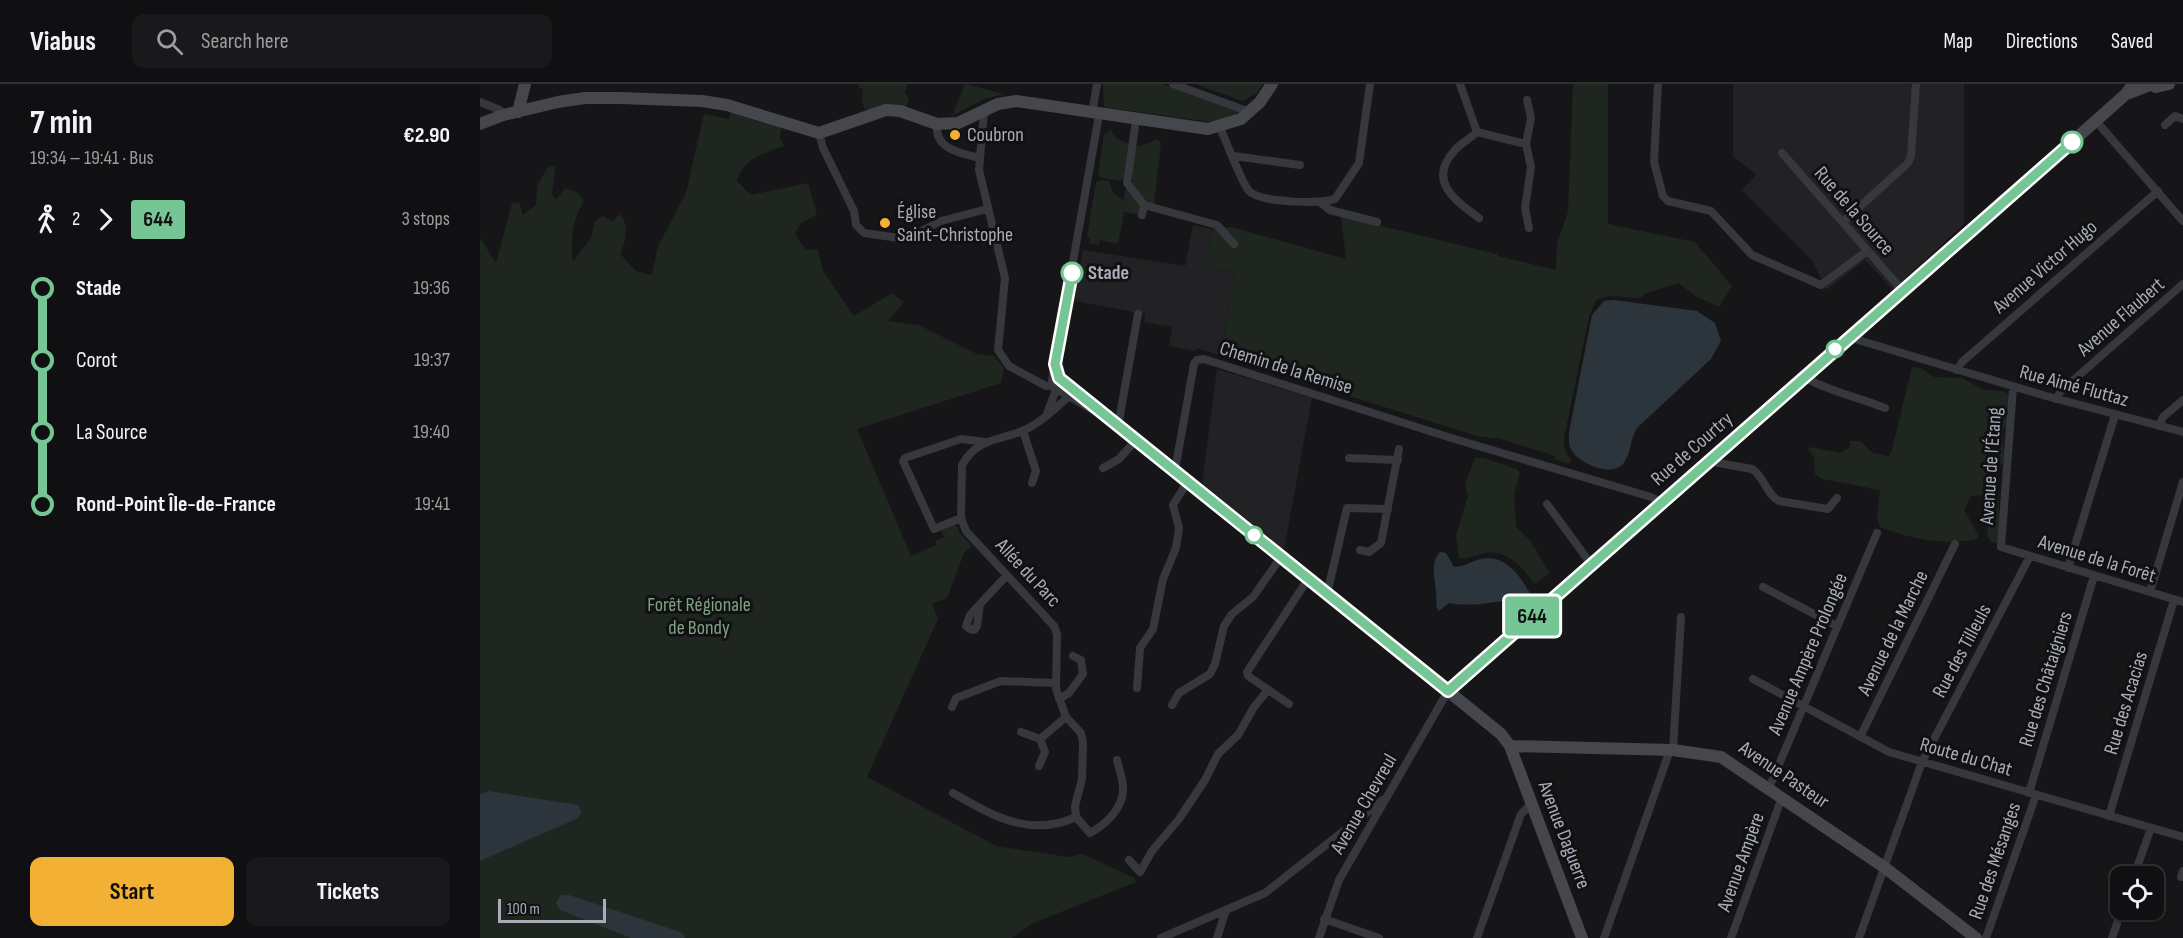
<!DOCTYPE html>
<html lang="en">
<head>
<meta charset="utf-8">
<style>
  body { margin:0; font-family:"Sofia Sans Condensed",sans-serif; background:#19191b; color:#f1f3f6; height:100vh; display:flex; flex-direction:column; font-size:22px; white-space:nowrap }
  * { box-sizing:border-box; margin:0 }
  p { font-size:20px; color:#9c9d9f }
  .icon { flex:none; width:33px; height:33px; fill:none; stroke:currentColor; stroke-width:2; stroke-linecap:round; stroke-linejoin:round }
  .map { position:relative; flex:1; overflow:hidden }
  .details { display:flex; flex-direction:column; background:#101012; width:480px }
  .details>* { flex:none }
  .badge { padding:0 12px; border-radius:4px; font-size:21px; line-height:39px }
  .controls { position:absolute; left:1630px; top:782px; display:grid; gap:12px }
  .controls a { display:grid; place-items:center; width:54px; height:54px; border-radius:12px; background:#101012; box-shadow:0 2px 4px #0004,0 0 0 2px #303032; font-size:30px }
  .scale { position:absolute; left:18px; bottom:15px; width:108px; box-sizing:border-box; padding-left:6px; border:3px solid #a8adb8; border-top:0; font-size:16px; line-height:21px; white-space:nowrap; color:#a8adb8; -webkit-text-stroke:4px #111113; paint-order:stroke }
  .map>.badge { position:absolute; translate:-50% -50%; box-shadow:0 0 0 3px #fff }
  .legs { display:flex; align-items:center; gap:9px; height:66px; padding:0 30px; font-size:20px }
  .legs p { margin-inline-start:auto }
  .headline { display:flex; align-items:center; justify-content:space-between; height:102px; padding:0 30px }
  h1 { font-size:33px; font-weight:700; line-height:45px }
  .cta { display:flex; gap:12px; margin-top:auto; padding:12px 30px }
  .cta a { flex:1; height:69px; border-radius:12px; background:#f2b134; color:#111; font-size:24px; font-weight:700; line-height:69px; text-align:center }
  .cta a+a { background:#19191b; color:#f1f3f6 }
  ul { padding:0 30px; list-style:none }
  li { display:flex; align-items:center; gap:21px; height:72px; font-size:22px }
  li i { display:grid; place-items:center; width:9px; height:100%; margin:0 8px; background:currentColor }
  li i::after { content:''; width:15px; height:15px; margin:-8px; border:4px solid; border-radius:50%; background:#101012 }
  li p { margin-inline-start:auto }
  li:first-child i { background:linear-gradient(#0000 50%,currentColor 0) }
  li:last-child i { background:linear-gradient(currentColor 50%,#0000 0) }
  header { display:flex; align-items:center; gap:36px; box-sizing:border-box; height:84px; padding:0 30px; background:#101012; border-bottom:2px solid #303032 }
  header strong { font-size:28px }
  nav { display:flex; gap:33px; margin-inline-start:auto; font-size:21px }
  .search { width:420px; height:54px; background:#19191b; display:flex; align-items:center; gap:15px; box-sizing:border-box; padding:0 21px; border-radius:12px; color:#9c9d9f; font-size:22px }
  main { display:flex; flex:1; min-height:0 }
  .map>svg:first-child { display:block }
  .built { fill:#222225 }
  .green { fill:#1e261f }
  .water { fill:#2c353c }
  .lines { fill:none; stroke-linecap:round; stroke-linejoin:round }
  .street { stroke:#37383d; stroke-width:8 }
  .secondary { stroke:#45474d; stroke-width:12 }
  .line-1-casing { stroke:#fff; stroke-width:14 }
  .line-1 { stroke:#76c695; stroke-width:9 }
  .poi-dot { fill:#f2b134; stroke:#111113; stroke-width:2 }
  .stop-1-dot { fill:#fff; stroke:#76c695; stroke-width:3 }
  .labels { text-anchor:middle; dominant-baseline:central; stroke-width:6; stroke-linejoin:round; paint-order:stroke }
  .poi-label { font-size:20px; fill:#a8adb8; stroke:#111113; text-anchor:start }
  .street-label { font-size:20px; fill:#a8adb8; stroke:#111113 }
  .stop-label { font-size:20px; font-weight:bold; fill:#a8adb8; stroke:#111113; text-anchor:start }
  .park-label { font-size:20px; fill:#7fa381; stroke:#111113 }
</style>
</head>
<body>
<header>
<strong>Viabus</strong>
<div class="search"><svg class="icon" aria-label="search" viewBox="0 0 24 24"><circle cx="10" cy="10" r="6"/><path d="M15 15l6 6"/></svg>Search here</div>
<nav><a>Map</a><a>Directions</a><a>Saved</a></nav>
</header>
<main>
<section class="details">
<div class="headline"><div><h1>7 min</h1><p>19:34 – 19:41 · Bus</p></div><b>€2.90</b></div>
<div class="legs"><svg class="icon" aria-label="walk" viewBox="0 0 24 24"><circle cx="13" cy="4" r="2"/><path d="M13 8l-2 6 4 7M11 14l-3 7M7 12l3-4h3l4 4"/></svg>2<svg class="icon" aria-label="forward" viewBox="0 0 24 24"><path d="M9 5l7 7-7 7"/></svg><b class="badge" style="background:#76c695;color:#111">644</b><p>3 stops</p></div>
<ul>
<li><i style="color:#76c695"></i><b>Stade</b><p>19:36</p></li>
<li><i style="color:#76c695"></i><span>Corot</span><p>19:37</p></li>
<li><i style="color:#76c695"></i><span>La Source</span><p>19:40</p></li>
<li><i style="color:#76c695"></i><b>Rond-Point Île-de-France</b><p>19:41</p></li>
</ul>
<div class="cta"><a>Start</a><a>Tickets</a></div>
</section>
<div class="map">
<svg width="1703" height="854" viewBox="0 0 1703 854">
  <rect width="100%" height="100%" fill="#161618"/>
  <path class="built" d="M 1253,0 L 1484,0 L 1484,140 L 1413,206 L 1385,176 L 1346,206 L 1332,176 L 1262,106 L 1276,91 L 1253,72 Z
    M 713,141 L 732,145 L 725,183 L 754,188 L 741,272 L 717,264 L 716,267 L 689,262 L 692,243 L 664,238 L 665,230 L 594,217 L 603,166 L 705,182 Z
    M 737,285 L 832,314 L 804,465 L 722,400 Z"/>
  <path class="green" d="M 378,0 L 428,0 L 425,8 L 429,15 L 426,24 L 416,21 L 385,26 L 382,17 L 383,5 L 379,4 Z
    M 485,0 L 490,1 L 524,10 L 504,15 L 472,32 Z
    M 623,0 L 682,0 L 759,28 L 740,38 L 730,38 L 624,23 Z
    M 715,0 L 783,0 L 777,9 L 763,17 Z
    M 1093,0 L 1128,0 L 1128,140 L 1215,158 L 1252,202 L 1239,223 L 1217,213 L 1198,199 L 1167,209 L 1160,214 L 1129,212 L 1116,216 L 1109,233 L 1086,344 C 1083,357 1082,366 1092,376 L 1089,380 L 1075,375 L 1075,372 L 1021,355 L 997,352 L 741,272 L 754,188 L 725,183 L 732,145 L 751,143 L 866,175 L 861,132 L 1016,170 L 1018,168 L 1018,172 L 1076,186 L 1077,159 L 1088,128 Z
    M 251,25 L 302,40 L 300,54 L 304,62 C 283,70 263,74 257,97 L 271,111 L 328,99 L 337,131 L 321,139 L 315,150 L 325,165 L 338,166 L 343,187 L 374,232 L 412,209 L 424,218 L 408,237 L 439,241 L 497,270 L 514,272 L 524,284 L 521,299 L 377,345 L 431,472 L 456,461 L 455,457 L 464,453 L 461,447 L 476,440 L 480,450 L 492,462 L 484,469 L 467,514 L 452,520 L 458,535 L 387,693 L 516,762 L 588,773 L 603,770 L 654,794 L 656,798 L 551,840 L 532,854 L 0,854 L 0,154 L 16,179 L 32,119 L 39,118 L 43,131 L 56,121 L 57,102 L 67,84 L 76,81 L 72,110 L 76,116 L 85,104 L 97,108 L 104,116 C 93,136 90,154 93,177 L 111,154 L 115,137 L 123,132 L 133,138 L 139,130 C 151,140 144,157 141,171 L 156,187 L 172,191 L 178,162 L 206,109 L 224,30 L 249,35 Z
    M 633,44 L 632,48 L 636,54 L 651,61 L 646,92 L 640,97 L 621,94 L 618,90 L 624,50 Z
    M 678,55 L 681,60 L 674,121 L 665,119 L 652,102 L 653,97 L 650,92 L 655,62 L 664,61 Z
    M 620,96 L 629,97 L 633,109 L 643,116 L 646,105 L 649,105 L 661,121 L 660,131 L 644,128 L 638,160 L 620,156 L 619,161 L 609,159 L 610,154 L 607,153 L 616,98 Z
    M 1432,283 L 1441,284 L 1454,293 L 1482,294 L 1504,306 L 1524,307 L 1528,311 L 1527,340 L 1523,347 L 1524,376 L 1518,386 L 1519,458 L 1512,459 C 1502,449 1510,430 1508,416 L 1498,411 L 1491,412 L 1484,426 L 1499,452 L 1498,455 C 1465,462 1431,455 1400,443 L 1397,435 L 1400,406 L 1342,395 L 1335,390 L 1334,373 L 1328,366 L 1330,363 L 1361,369 L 1370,363 L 1370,357 L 1380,357 L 1393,369 L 1409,372 L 1411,369 Z
    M 995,374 L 1004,374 L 1037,385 L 1040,389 L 1034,410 L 1036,443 L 1049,455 L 1070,489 L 1054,500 C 1040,478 1023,462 997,471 C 990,473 986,476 979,474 L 976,451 L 988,412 L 985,400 Z"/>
  <path class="water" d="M 1134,216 L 1217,227 L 1235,239 L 1241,257 L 1231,275 L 1158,343 C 1149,354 1152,371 1142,381 C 1130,393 1099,379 1092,367 C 1088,361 1089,355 1089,348 L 1112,231 L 1124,217 Z
    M 960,468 L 966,469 L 974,483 C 983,483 989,479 997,476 C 1024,468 1039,490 1051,511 L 1046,516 C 1017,515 998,524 969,519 L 959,527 L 956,522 C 959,506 947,481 960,468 Z
    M 9,707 L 98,721 L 102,728 L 98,734 L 0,777 L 0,710 Z
    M 81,811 L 89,811 L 203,849 L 205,854 L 151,854 L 80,826 L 76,819 Z"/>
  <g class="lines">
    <path class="street" d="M 693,0 L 770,28
      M 980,0 L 997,48
      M 1178,0 L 1174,78 L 1183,112 L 1188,117 L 1231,127 L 1272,171 L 1341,201 L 1387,167
      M 1047,16 L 1051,34 L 1046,60 L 1051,83 L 1045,124 L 1049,144
      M 0,18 L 20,26 L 24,33
      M 504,28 L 499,86 L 525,194 L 518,266 L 529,282 L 566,302 L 574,301
      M 612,30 L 617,0
      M 656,36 L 647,99 L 664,121 L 737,141 L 754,160
      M 1616,37 L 1703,137
      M 457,40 C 454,65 480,69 500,74
      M 1685,41 L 1695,32 L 1703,35
      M 740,44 C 746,56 762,100 769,107 C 781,119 839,120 855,115 L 879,79 L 890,0
      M 997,48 C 990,55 981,59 975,66 C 946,97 976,117 999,134
      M 997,48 L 1046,60
      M 339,49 L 343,64 L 374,127 L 376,141 L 384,149 L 426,155 L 461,137 L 507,125
      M 1302,69 L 1422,206
      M 754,72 L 820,81
      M 841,119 L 850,126 L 897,138
      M 662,131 L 664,121
      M 1363,138 L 1428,79 L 1431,72 L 1436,0
      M 1368,253 L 1566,312 L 1703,348
      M 575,280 L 579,294 L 968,607 L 859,796 L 839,854
      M 1477,286 L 1482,278 L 1678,107
      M 1324,293 C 1350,308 1378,313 1405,324
      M 1533,303 L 1521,463 L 1703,518
      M 588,313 C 575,325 558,341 542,347 C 518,357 497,354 482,381 L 481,434 L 486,447 L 574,542 L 577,550 L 576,605 L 586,633 L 601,649 L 603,658 L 602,695 L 595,722 L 596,733 L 610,749 C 625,741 644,724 643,704 C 643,695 639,685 637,676
      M 1576,315 L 1581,307 L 1703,200
      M 613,326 L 571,302 L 619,31
      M 567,330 L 577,303
      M 638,342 L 658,230
      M 1679,342 L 1683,333 L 1703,316
      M 543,347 L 556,387 L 552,399
      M 869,374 L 918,376
      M 1227,377 L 1272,385 C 1284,392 1286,410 1299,417 L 1348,425 L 1357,414
      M 623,384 L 639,375 L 656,356
      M 695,386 L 714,280 L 717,276 L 724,275 L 968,353 L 1171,413 L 1181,418
      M 1067,420 L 1111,480
      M 481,434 L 454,445 L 423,377 L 425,374 L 481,355 L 505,358
      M 880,466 L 889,468 L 901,459 L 919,365
      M 1588,484 L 1635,331
      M 1283,503 L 1357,542
      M 1670,508 L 1703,398
      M 847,510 L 867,424 L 908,425
      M 500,520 L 497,542 L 494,546 L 490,545 L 486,542 L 490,531 L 527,491
      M 1273,595 L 1409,668 L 1703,753
      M 657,604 L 660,564 L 673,545 L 683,495 L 696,464 L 699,444 L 693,421 L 708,397
      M 579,615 L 589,609 L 603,590 L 601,576 L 593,572
      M 809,620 L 768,592 L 767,588 L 828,495
      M 692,621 L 699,609 L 730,590 L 735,580 L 744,542 L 752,530 L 773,513 L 801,473
      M 472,623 L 476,614 L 521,597 L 575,599
      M 541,648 L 560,655 L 565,668 L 559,682
      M 1380,653 L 1475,460
      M 560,655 L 586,633
      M 1193,666 L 1201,533
      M 1289,704 L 1397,449
      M 473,709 C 513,732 550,754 596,733
      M 1549,709 L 1614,492
      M 1629,732 L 1694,516
      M 649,776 L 660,788 L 672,767 L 699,735 L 725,696 L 738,670 L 758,651 L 774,623 L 788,606
      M 1654,792 L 1671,744
      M 1701,793 L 1703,787
      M 844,835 L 899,854
      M 681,854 L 785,809 L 903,716
      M 737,854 L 746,826
      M 997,854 L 1041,730 L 1051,720
      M 1124,854 L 1190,666
      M 1251,854 L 1302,713
      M 1379,854 L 1442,678 L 1550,472
      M 1506,854 L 1556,711
      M 1632,854 L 1642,825"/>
    <path class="secondary" d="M 1668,0 L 1676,3 L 1689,0
      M 1647,10 L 1670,1
      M 38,28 L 45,0
      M 0,40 L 23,31 L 78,18 L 105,14 L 140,14 L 222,17 L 247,21 L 339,49 L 406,26 L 420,27 L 457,40 L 478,39 L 518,20 L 536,17 L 728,45 L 761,35 L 780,18 L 792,0
      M 1030,662 L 1193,666 L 1241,673 L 1404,783 L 1496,854
      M 1102,854 L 1030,662 L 1021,650 L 968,607 L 1592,58 L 1646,10 L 1653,0"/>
  </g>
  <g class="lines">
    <defs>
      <path id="line-1" d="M 592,189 L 575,280 L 579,294 L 968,607 L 1592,58"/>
    </defs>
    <use href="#line-1" class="line-1-casing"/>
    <use href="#line-1" class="line-1"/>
  </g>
  <g class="poi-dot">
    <circle cx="475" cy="51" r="6"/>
    <circle cx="405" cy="139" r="6"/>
  </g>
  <g class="stop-1-dot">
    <circle cx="1592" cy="58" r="10"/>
    <circle cx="592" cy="189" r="10"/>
    <circle cx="1355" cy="265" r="8"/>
    <circle cx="774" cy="451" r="8"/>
  </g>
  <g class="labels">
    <g class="poi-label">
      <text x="487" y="51">Coubron</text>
      <text x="417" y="128">Église<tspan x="417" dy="23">Saint-Christophe</tspan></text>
    </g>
    <g class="street-label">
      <text transform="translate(1374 127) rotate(49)">Rue de la Source</text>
      <text transform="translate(1565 183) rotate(-41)">Avenue Victor Hugo</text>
      <text transform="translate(1641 233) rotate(-41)">Avenue Flaubert</text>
      <text transform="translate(806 284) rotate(17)">Chemin de la Remise</text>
      <text transform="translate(1594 302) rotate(15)">Rue Aimé Fluttaz</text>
      <text transform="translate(1212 365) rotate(-41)">Rue de Courtry</text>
      <text transform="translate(1511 382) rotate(-86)">Avenue de l’Étang</text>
      <text transform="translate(1617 475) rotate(17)">Avenue de la Forêt</text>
      <text transform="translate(548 489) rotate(47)">Allée du Parc</text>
      <text transform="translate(1413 549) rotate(-64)">Avenue de la Marche</text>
      <text transform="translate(1482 567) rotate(-62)">Rue des Tilleuls</text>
      <text transform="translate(1328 570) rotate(-67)">Avenue Ampère Prolongée</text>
      <text transform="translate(1566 595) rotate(-73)">Rue des Châtaigniers</text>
      <text transform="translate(1646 619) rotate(-73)">Rue des Acacias</text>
      <text transform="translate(1486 673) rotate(16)">Route du Chat</text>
      <text transform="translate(1304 691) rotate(34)">Avenue Pasteur</text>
      <text transform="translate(884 720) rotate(-60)">Avenue Chevreul</text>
      <text transform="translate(1084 751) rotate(69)">Avenue Daguerre</text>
      <text transform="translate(1515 777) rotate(-71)">Rue des Mésanges</text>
      <text transform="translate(1261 778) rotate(-70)">Avenue Ampère</text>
    </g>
    <g class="stop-label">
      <text x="608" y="189">Stade</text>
    </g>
    <g class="park-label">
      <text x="219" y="521">Forêt Régionale<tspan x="219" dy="23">de Bondy</tspan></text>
    </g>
  </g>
</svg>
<div class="controls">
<a><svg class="icon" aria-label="locate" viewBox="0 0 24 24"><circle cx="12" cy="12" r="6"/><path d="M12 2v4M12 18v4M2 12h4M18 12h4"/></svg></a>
</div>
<div class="scale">100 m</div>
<b class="badge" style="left:1052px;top:532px;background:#76c695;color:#111">644</b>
</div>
</main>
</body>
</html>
